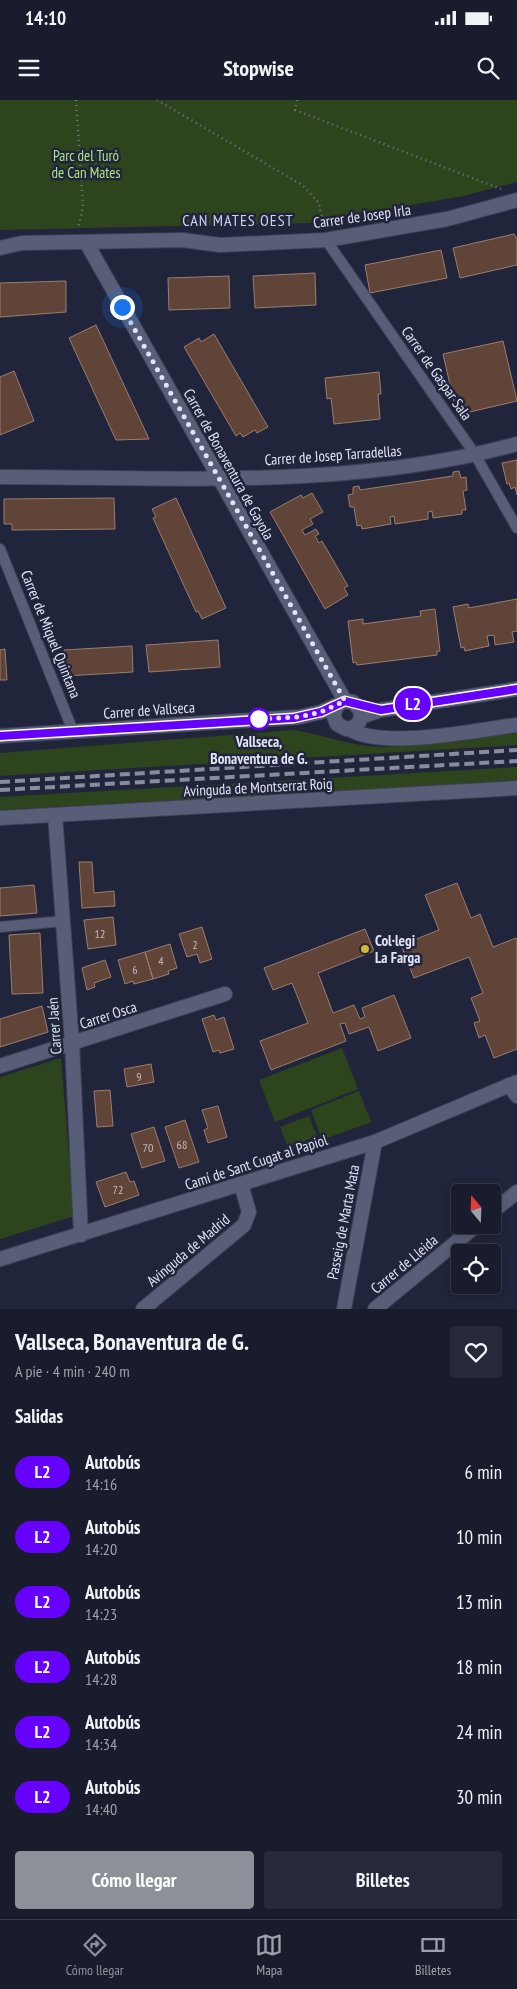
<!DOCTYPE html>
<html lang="es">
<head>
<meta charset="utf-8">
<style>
  body { margin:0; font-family:"PT Sans Narrow",sans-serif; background:#262939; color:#f1f3f6; height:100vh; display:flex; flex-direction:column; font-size:19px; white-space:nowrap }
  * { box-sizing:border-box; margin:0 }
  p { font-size:16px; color:#9fa1aa }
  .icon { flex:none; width:28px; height:28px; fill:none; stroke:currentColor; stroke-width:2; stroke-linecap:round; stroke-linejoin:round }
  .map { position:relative; height:1209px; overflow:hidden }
  .sheet { display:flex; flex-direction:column; background:#191c2d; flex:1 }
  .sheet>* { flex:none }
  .badge { padding:0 10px; border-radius:16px; font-size:18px; line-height:32px }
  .needle { width:32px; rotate:341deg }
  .tools { position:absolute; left:451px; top:1084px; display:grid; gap:10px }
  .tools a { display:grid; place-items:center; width:50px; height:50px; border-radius:5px; background:#191c2d; box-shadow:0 2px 8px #0003,0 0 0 1px #373a49; font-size:25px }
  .you { position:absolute; width:25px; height:25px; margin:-12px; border:4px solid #fff; border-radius:50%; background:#1a73e8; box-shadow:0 0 0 8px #1a73e833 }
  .map>.badge { position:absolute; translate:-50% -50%; box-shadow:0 0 0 2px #fff }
  h2 { padding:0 15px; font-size:19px; line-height:45px }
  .round { display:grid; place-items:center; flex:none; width:52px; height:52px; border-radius:5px; background:#262939 }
  .head { display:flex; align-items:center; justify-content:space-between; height:85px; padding:0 15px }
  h1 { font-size:24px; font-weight:700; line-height:38px }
  .cta { display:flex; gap:10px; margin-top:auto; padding:10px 15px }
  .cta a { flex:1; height:58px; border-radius:5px; background:#8c9099; color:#fff; font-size:20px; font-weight:700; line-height:58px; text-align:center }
  .cta a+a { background:#262939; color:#f1f3f6 }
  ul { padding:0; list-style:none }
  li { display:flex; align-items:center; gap:15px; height:65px; padding:0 15px }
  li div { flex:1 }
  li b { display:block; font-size:19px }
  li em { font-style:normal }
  li .badge { min-width:55px; font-weight:700; text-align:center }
  .status { display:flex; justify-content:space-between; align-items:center; height:35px; padding:0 25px; background:#191c2d; direction:ltr }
  .status svg { height:14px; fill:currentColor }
  header { display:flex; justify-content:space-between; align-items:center; height:65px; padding:0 15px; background:#191c2d; font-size:22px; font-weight:700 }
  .tabs { display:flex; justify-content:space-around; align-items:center; height:70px; border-top:1px solid #373a49; background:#191c2d; font-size:14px; color:#9fa1aa }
  .tabs a { display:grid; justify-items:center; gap:2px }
  .tabs .current { color:#8c9099 }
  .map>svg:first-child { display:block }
  .green { fill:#2e441c }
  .building { fill:#5f4437; stroke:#9b7d6f }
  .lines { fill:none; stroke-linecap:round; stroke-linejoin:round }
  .pedestrian-casing { stroke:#3e4154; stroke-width:12 }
  .minor-casing { stroke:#3e4154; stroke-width:16 }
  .tertiary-casing { stroke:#3e4154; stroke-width:16 }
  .path { stroke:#72768a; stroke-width:2.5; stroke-dasharray:1 4; stroke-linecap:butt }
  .pedestrian { stroke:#595e78; stroke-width:10 }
  .minor { stroke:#595e78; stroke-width:14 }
  .tertiary { stroke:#595e78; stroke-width:14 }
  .rail { stroke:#888c9f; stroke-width:4; stroke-dasharray:10 5; stroke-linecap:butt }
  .line-casing { stroke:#fff; stroke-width:11 }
  .line { stroke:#60f; stroke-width:8 }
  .walk { stroke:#e1e4f4; stroke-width:5; stroke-dasharray:0 9 }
  .stop-dot { fill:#fff; stroke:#60f; stroke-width:2.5 }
  .poi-dot { fill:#d2b736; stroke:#21253c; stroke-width:2 }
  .labels { text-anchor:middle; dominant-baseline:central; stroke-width:5; stroke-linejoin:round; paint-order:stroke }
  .number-label { font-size:12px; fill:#c0bcc5 }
  .park-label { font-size:15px; fill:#ade282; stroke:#21253c }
  .street-label { font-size:15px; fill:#e1e4f4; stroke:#21253c }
  .stop-label { font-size:15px; font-weight:bold; fill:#e1e4f4; stroke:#21253c }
  .poi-label { font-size:15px; font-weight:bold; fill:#e1e4f4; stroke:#21253c; text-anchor:start }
  .neighbourhood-label { font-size:16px; letter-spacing:1px; fill:#cbd2f0; stroke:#21253c }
</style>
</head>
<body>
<div class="status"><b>14:10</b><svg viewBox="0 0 49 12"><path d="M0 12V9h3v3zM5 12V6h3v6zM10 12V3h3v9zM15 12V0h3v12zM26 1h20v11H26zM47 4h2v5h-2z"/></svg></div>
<header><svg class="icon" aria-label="menu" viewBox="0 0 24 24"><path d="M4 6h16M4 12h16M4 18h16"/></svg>Stopwise<svg class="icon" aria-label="search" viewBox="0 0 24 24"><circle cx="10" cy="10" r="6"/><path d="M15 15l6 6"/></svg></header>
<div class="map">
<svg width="517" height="1209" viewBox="0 0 517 1209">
  <rect width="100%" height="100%" fill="#21253c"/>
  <path class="green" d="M 0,0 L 517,0 L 517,82 L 463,96 L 309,123 L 0,130 Z
    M 294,630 C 324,635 353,647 384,647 C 428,646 473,638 517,633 L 517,645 L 0,676 L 0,653 Z
    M 517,667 L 517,681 L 0,710 L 0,697 Z
    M 342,948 L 358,989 L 275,1022 L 259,980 Z
    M 61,958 L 74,1116 L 0,1139 L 0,977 Z
    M 359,991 L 371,1022 L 322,1040 L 311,1010 Z
    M 309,1016 L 317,1036 L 288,1048 L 280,1027 Z"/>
  <path class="building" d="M 514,134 L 517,139 L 517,165 L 460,178 L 453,148 Z
    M 441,150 L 447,178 L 370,193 L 365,165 Z
    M 315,173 L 316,205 L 255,208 L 253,176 Z
    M 229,176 L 230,208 L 169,210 L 168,178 Z
    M 66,181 L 66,212 L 0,217 L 0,183 Z
    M 96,225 L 149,339 L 116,340 L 69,238 Z
    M 214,234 L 268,327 L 257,333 L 255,330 L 243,337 L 240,333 L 236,336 L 184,247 L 199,238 L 201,242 Z
    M 503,241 L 517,301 L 457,315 L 443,254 Z
    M 14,271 L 34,321 L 0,335 L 0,277 Z
    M 379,272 L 381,294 L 378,294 L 380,319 L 334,324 L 331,298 L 327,299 L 325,278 Z
    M 517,360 L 517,395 L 515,387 L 511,389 L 509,383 L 507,384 L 502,363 Z
    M 459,371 L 461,378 L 466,377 L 467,390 L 463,391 L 466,410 L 462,410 L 462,414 L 433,418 L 432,411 L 428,412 L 428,419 L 395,424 L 394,416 L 390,417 L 391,424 L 362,429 L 361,425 L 357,426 L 354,407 L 350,407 L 348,395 L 353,394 L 353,387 L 359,386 L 360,390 L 453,376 L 453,372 Z
    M 312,393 L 323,412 L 310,419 L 313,424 L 302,430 L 305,435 L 316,429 L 319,434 L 315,436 L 319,443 L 322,441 L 348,486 L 344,488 L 348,495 L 325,509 L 270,412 L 301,395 L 303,398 Z
    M 114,398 L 115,429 L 12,430 L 12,424 L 4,424 L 4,399 Z
    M 176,398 L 226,508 L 202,519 L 198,511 L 196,512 L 153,418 L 156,417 L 152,409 Z
    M 517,499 L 517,531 L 512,532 L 514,542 L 495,545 L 494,535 L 487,536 L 489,546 L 465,551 L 464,547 L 461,548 L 453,507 L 468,504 L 469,508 Z
    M 435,509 L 440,551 L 437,551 L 437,555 L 357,565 L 356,562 L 353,563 L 348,521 L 363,519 L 363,524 L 421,516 L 420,511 Z
    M 218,540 L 220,567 L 149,572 L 146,545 Z
    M 132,546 L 133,572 L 65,576 L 64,550 Z
    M 5,549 L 7,580 L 0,580 L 0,550 Z
    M 79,762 L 92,762 L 94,793 L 114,791 L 115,806 L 82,808 Z
    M 457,783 L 471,818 L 480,814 L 493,847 L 516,838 L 517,840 L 517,949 L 494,958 L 485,935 L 479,938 L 474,923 L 480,921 L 471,898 L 483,893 L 469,857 L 414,878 L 401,845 L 439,830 L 425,795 Z
    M 34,785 L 37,813 L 0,816 L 0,788 Z
    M 113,817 L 116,845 L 88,849 L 84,820 Z
    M 202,827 L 212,859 L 200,863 L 197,854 L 187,857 L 179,834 Z
    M 365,829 L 374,851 L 318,873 L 333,913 L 354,905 L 360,919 L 365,917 L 362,908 L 394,895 L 411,938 L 378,951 L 369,927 L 349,934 L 345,923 L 340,924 L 346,941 L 271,970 L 260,941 L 308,923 L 292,883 L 273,890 L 264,868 Z
    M 40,833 L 43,893 L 12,894 L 9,835 Z
    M 170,844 L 177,868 L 168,871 L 169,874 L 153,879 L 145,852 Z
    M 145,852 L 153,879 L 134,884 L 133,881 L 125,884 L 118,860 Z
    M 105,860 L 111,877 L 94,883 L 95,887 L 87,890 L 82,868 Z
    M 42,906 L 48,932 L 0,947 L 0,919 Z
    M 214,915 L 216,920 L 224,917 L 234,949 L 220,953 L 219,950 L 213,952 L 202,919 Z
    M 151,964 L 154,982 L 127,987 L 124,969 Z
    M 110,990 L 113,1026 L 97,1027 L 94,991 Z
    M 218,1006 L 227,1037 L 208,1043 L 204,1030 L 208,1028 L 202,1010 Z
    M 185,1020 L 199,1062 L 179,1068 L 165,1027 Z
    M 154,1027 L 165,1061 L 142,1068 L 131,1034 Z
    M 126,1072 L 130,1082 L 134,1081 L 139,1095 L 105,1107 L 96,1082 Z"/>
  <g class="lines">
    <defs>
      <path id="pedestrian" d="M 326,140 L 474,353 L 517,428
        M 0,449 L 73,631
        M 0,827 L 63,821"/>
      <path id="minor" d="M 86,142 L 345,601
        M 0,377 C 172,377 349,390 517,344
        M 55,715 L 72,943 L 81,1135
        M 0,966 L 225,894
        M 509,985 L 517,996
        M 492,1112 L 517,1092
        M 143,1209 L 244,1125 L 249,1112 L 241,1084
        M 344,1209 L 375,1042
        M 375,1209 L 477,1125"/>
      <path id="tertiary" d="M 0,148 L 22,143 L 182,140 L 220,145 L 326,140 L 447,119 L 517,100
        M 361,617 L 381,610 L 517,589
        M 349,629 C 383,650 476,630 517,625
        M 0,636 L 299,617 L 321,612 L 345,601 L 353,602 L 360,610 C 363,621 357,628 346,629 L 337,624 L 333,614 L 338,605
        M 0,718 L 517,688
        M 0,1159 L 375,1042 L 517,982"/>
    </defs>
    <use href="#pedestrian" class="pedestrian-casing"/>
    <use href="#minor" class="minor-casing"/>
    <use href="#tertiary" class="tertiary-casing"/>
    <path class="path" d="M 76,0 L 83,106 L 78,129
      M 157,0 L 302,85 L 319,103 L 323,126
      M 297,0 L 295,10 L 501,89"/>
    <use href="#pedestrian" class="pedestrian"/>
    <use href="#minor" class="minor"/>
    <use href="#tertiary" class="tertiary"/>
    <path class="rail" d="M 0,682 L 517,650
      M 0,690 L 517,661"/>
  </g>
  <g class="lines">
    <defs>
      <path id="line" d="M 0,636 L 294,618 L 321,612 L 345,601 L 381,610 L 517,589"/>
    </defs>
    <use href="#line" class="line-casing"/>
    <use href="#line" class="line"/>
    <path class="walk" d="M 122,207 L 345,601 L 321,612 L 299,617 L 259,619"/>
  </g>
  <circle class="stop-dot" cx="259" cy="619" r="10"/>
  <circle class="poi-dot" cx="365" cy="849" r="5"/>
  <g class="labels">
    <g class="number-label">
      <text x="100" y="833">12</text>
      <text x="195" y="844">2</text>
      <text x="161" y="860">4</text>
      <text x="135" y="869">6</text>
      <text x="139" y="976">9</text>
      <text x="182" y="1044">68</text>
      <text x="148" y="1047">70</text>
      <text x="118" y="1089">72</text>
    </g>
    <g class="park-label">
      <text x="86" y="55">Parc del Turó<tspan x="86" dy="17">de Can Mates</tspan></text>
    </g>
    <g class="street-label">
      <text transform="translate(362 116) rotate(-8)">Carrer de Josep Irla</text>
      <text transform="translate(437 273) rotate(55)">Carrer de Gaspar Sala</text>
      <text transform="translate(333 355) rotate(-4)">Carrer de Josep Tarradellas</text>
      <text transform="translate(229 364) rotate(61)">Carrer de Bonaventura de Gayola</text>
      <text transform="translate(51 534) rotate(68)">Carrer de Miquel Quintana</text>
      <text transform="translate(149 610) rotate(-4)">Carrer de Vallseca</text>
      <text transform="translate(258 687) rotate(-3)">Avinguda de Montserrat Roig</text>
      <text transform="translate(108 915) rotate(-18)">Carrer Osca</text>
      <text transform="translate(54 926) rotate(-94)">Carrer Jaén</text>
      <text transform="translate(256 1062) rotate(-18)">Camí de Sant Cugat al Papiol</text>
      <text transform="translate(343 1122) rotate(-79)">Passeig de Marta Mata</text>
      <text transform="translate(188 1150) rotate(-40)">Avinguda de Madrid</text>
      <text transform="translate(404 1164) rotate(-40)">Carrer de Lleida</text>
    </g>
    <g class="stop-label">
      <text x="259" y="641">Vallseca,<tspan x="259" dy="17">Bonaventura de G.</tspan></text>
    </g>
    <g class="poi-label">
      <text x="375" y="840">Col·legi<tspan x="375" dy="17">La Farga</tspan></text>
    </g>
    <g class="neighbourhood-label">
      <text x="238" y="120">CAN MATES OEST</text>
    </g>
  </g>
</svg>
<div class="tools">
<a><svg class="needle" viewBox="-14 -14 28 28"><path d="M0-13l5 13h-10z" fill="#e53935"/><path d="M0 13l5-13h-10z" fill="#9fa1aa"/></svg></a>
<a><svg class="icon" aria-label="locate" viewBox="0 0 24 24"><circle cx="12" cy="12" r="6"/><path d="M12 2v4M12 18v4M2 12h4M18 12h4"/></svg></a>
</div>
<div class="you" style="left:122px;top:207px"></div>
<b class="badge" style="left:413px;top:604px;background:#60f;color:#fff">L2</b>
</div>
<section class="sheet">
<div class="head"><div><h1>Vallseca, Bonaventura de G.</h1><p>A pie · 4 min · 240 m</p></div><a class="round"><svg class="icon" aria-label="heart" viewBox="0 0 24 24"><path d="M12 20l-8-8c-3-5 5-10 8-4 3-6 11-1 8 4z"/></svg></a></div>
<h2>Salidas</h2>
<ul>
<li><span class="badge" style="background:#60f;color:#fff">L2</span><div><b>Autobús</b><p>14:16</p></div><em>6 min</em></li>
<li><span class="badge" style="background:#60f;color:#fff">L2</span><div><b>Autobús</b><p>14:20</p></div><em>10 min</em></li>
<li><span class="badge" style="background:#60f;color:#fff">L2</span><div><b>Autobús</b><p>14:23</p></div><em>13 min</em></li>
<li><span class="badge" style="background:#60f;color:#fff">L2</span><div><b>Autobús</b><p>14:28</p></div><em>18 min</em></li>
<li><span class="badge" style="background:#60f;color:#fff">L2</span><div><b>Autobús</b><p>14:34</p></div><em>24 min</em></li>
<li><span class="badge" style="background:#60f;color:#fff">L2</span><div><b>Autobús</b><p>14:40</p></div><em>30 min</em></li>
</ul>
<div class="cta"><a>Cómo llegar</a><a>Billetes</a></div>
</section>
<nav class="tabs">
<a class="current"><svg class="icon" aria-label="directions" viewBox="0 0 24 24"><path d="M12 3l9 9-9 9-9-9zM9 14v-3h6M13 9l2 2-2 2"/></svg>Cómo llegar</a>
<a><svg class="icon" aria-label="map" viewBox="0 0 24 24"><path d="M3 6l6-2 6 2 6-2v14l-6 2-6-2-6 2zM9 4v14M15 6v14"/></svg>Mapa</a>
<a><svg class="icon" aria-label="tickets" viewBox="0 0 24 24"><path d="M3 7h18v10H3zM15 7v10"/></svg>Billetes</a>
</nav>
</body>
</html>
